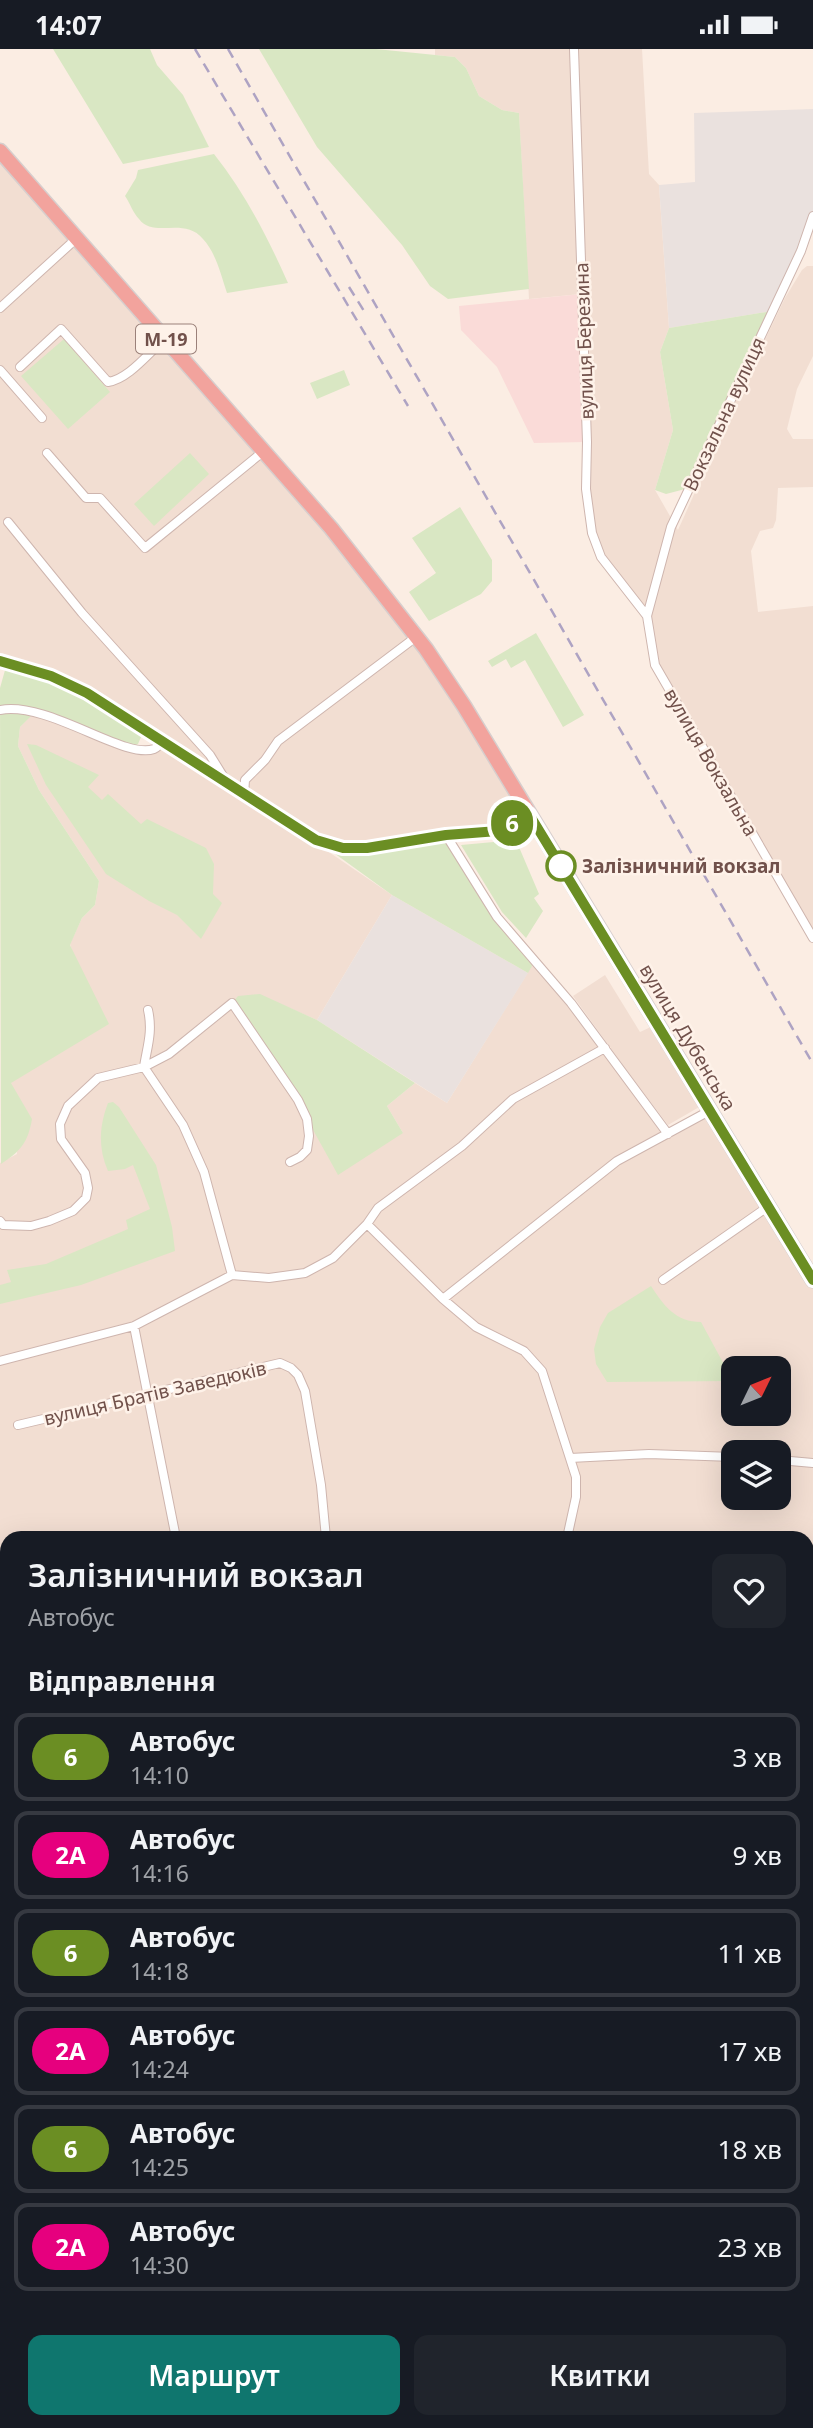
<!DOCTYPE html>
<html lang="uk">
<head>
<meta charset="utf-8">
<style>
  body { margin:0; font-family:"Noto Sans",sans-serif; background:#20242c; color:#f1f3f6; height:100vh; display:flex; flex-direction:column; font-size:26px; white-space:nowrap }
  * { box-sizing:border-box; margin:0 }
  p { font-size:23px; color:#9ea1a6 }
  .icon { flex:none; width:38px; height:38px; fill:none; stroke:currentColor; stroke-width:2; stroke-linecap:round; stroke-linejoin:round }
  .map { position:relative; flex:1; overflow:hidden }
  .sheet { position:absolute; left:0px; top:1482px; width:814px; height:898px; display:flex; flex-direction:column; background:#171b24; border-radius:21px 21px 0 0; box-shadow:0 7px 28px #0002 }
  .sheet>* { flex:none }
  .badge { padding:0 14px; border-radius:23px; font-size:24px; line-height:46px }
  .needle { width:46px; rotate:47deg }
  .controls { position:absolute; left:721px; top:1307px; display:grid; gap:14px }
  .controls a { display:grid; place-items:center; width:70px; height:70px; border-radius:14px; background:#171b24; box-shadow:0 7px 28px #0002; font-size:35px }
  .map>.badge { position:absolute; translate:-50% -50%; box-shadow:0 0 0 4px #fff }
  h2 { padding:0 28px; font-size:26px; line-height:63px }
  .round { display:grid; place-items:center; flex:none; width:74px; height:74px; border-radius:14px; background:#20242c }
  .summary { display:flex; align-items:center; justify-content:space-between; height:119px; padding:0 28px }
  h1 { font-size:33px; font-weight:600; line-height:52px }
  .primary-button { display:flex; gap:14px; margin-top:auto; padding:14px 28px }
  .primary-button a { flex:1; height:80px; border-radius:14px; background:#0f766e; color:#fff; font-size:28px; font-weight:600; line-height:80px; text-align:center }
  .primary-button a+a { background:#20242c; color:#f1f3f6 }
  ul { padding:0; list-style:none }
  li { display:flex; align-items:center; gap:21px; height:88px; margin:0 14px 10px; padding:0 14px; border:4px solid #363941; border-radius:14px }
  li div { flex:1 }
  li b { display:block; font-size:26px }
  li em { font-style:normal }
  li .badge { min-width:77px; font-weight:700; text-align:center }
  .status { display:flex; justify-content:space-between; align-items:center; height:49px; padding:0 35px; background:#171b24; direction:ltr }
  .status svg { height:19px; fill:currentColor }
  .map>svg:first-child { display:block }
  .residential { fill:#f2ded2; fill-rule:evenodd }
  .commercial { fill:#fadbd8 }
  .industrial { fill:#eae1de }
  .education { fill:#eae0f7 }
  .green { fill:#d9e7c3 }
  .lines { fill:none; stroke-linecap:round; stroke-linejoin:round }
  .street-casing { stroke:#ceb5ae; stroke-width:10 }
  .secondary-casing { stroke:#d0b4ab; stroke-width:13 }
  .highway-casing { stroke:#d7cecd; stroke-width:17 }
  .street { stroke:#fff; stroke-width:8 }
  .secondary { stroke:#fff; stroke-width:10 }
  .highway { stroke:#f2a39d; stroke-width:14 }
  .rail { stroke:#aea3c3; stroke-width:2.5; stroke-dasharray:10 7; stroke-linecap:butt }
  .line-casing { stroke:#fff; stroke-width:16 }
  .line { stroke:#6b8e23; stroke-width:10 }
  .stop-dot { fill:#fff; stroke:#6b8e23; stroke-width:3.5 }
  .labels { text-anchor:middle; dominant-baseline:central; stroke-width:5; stroke-linejoin:round; paint-order:stroke }
  .shield { fill:#fef2e9; stroke:#9b817a; stroke-width:2 }
  .shield-label { font-size:18px; font-weight:bold; fill:#71514b }
  .street-label { font-size:19px; fill:#71514b; stroke:#fef2e9 }
  .stop-label { font-size:19px; font-weight:bold; fill:#71514b; stroke:#fef2e9; text-anchor:start }
</style>
</head>
<body>
<div class="status"><b>14:07</b><svg viewBox="0 0 49 12"><path d="M0 12V9h3v3zM5 12V6h3v6zM10 12V3h3v9zM15 12V0h3v12zM26 1h20v11H26zM47 4h2v5h-2z"/></svg></div>
<div class="map">
<svg width="813" height="2379" viewBox="0 0 813 2379">
  <rect width="100%" height="100%" fill="#fbede3"/>
  <path class="residential" d="M 435,0 L 642,0 L 649,125 L 659,136 L 669,279 L 660,303 L 673,381 L 655,441 L 678,481 L 740,343 L 785,249 L 802,221 L 807,217 L 813,217 L 813,307 L 797,340 L 787,380 L 793,390 L 813,390 L 813,438 L 778,439 L 776,471 L 773,479 L 760,482 L 751,502 L 758,563 L 813,557 L 813,889 L 655,616 L 647,567 L 601,508 L 586,440 L 581,245 L 529,250 L 519,64 L 502,61 L 479,47 L 466,19 L 455,8 L 435,6 Z
    M 0,102 L 380,539 L 518,747 L 500,776 L 446,786 L 343,799 L 267,761 L 392,846 L 317,971 L 260,946 L 403,1084 L 387,1057 L 415,1034 L 447,1054 L 535,912 L 667,1084 L 711,1061 L 813,1234 L 813,1597 L 807,1597 L 807,1489 L 7,1489 L 7,1507 L 3,1525 L 0,1522 L 0,1114 L 17,1105 L 11,1034 L 74,908 L 70,895 L 82,869 L 95,856 L 99,832 L 39,741 L 18,697 L 20,678 L 35,662 L 130,699 L 153,700 L 163,693 L 0,612 ZM 733,1320 L 779,1320 L 779,1365 L 733,1365 ZM 733,1404 L 779,1404 L 779,1449 L 733,1449 Z
    M 605,926 L 640,983 L 653,977 L 701,1057 L 668,1076 L 625,1019 L 573,947 Z
    M 0,1536 L 7,1543 L 7,2320 L 0,2318 Z
    M 265,2373 L 657,2373 L 655,2379 L 266,2379 Z"/>
  <path class="commercial" d="M 582,245 L 587,393 L 534,394 L 497,318 L 461,281 L 459,257 Z
    M 813,1790 L 813,1977 L 807,1973 L 807,1791 Z
    M 813,1991 L 813,2231 L 807,2229 L 807,1996 Z"/>
  <path class="industrial" d="M 813,60 L 813,167 L 772,262 L 669,279 L 659,136 L 695,133 L 694,64 Z
    M 392,846 L 528,924 L 447,1054 L 317,971 Z"/>
  <path class="education" d="M 807,1605 L 813,1605 L 813,1782 L 807,1783 Z"/>
  <path class="green" d="M 53,0 L 150,0 L 157,16 L 183,46 L 209,98 L 123,115 Z
    M 259,0 L 376,0 L 455,8 L 466,19 L 479,47 L 502,61 L 519,64 L 529,240 L 448,250 L 430,237 L 402,196 L 317,98 Z
    M 214,105 C 245,144 268,189 288,234 L 227,244 C 221,226 216,204 203,190 C 184,167 154,190 139,170 C 133,164 130,154 125,147 L 136,129 L 138,121 Z
    M 772,262 L 689,439 L 666,445 L 655,441 L 673,381 L 660,303 L 669,279 Z
    M 64,290 L 110,343 L 68,380 L 21,327 Z
    M 344,321 L 350,336 L 317,350 L 310,334 Z
    M 190,404 L 209,425 L 154,477 L 134,455 Z
    M 460,458 L 492,511 L 492,532 L 481,545 L 429,572 L 409,543 L 436,524 L 412,489 Z
    M 536,584 L 584,666 L 563,678 L 525,611 L 511,619 L 506,610 L 492,618 L 488,612 Z
    M 7,614 L 52,627 L 144,681 L 138,695 L 130,699 L 34,664 L 20,678 L 18,697 L 39,741 L 99,832 L 95,856 L 82,869 L 70,896 L 109,975 L 11,1034 L 32,1070 C 28,1093 21,1102 1,1115 L 0,639 Z
    M 27,695 L 36,696 L 99,726 L 88,738 L 102,751 L 108,745 L 141,775 L 147,770 L 206,799 L 214,815 L 213,845 L 222,854 L 201,890 L 177,866 L 149,852 L 106,825 L 46,736 Z
    M 446,786 L 497,868 L 535,912 L 528,924 L 392,846 L 316,791 L 343,799 Z
    M 516,791 L 539,845 L 534,849 L 543,862 L 526,889 L 502,863 L 461,796 Z
    M 260,945 L 317,971 L 415,1034 L 387,1057 L 403,1084 L 338,1126 L 307,1070 L 232,954 L 238,947 Z
    M 113,1053 L 119,1058 L 156,1116 L 172,1178 L 175,1202 L 81,1236 L 0,1255 L 0,1236 L 11,1233 L 7,1221 L 46,1215 L 128,1180 L 126,1171 L 150,1160 L 133,1116 L 125,1120 L 108,1122 C 98,1099 99,1078 108,1054 Z
    M 651,1237 C 664,1257 676,1273 701,1273 L 733,1332 L 607,1333 L 596,1315 L 594,1300 L 600,1278 L 608,1264 Z
    M 7,1792 L 7,1875 L 0,1870 L 0,1795 Z
    M 807,2229 L 813,2231 L 813,2379 L 792,2379 L 772,2373 L 807,2373 Z
    M 0,2318 L 7,2320 L 7,2373 L 265,2373 L 266,2379 L 0,2379 Z"/>
  <g class="lines">
    <defs>
      <path id="street" d="M 574,0 L 587,393 L 586,440 L 592,484 L 601,508 L 647,567 L 655,616 L 813,889
        M 0,259 L 77,189
        M 20,318 L 61,280 L 108,333 C 129,330 149,303 165,290
        M 0,321 L 42,369
        M 47,404 L 86,449 L 100,449 L 145,499 L 264,402
        M 8,473 L 82,564 L 210,706 L 223,727 L 222,732
        M 647,567 L 671,478 L 801,202 L 813,167
        M 0,661 C 49,652 124,711 154,700 C 158,698 160,695 163,693
        M 244,746 L 245,731 L 265,711 L 278,692 L 416,588
        M 446,786 L 497,868 L 571,954 L 668,1085
        M 144,1018 L 183,1076 L 204,1123 L 232,1226
        M 144,1018 C 147,998 153,983 148,961
        M 0,1172 L 3,1176 L 31,1177 L 49,1172 L 73,1162 L 86,1149 L 88,1139 L 85,1124 L 61,1090 L 60,1075 L 68,1057 L 98,1029 L 144,1018 L 169,1005 L 232,954 L 298,1051 L 307,1070 L 309,1087 L 307,1101 L 300,1108 L 290,1113
        M 367,1175 L 443,1250 L 476,1278 L 524,1302 L 542,1322 L 576,1428 L 576,1448 L 567,1489
        M 663,1231 L 769,1157
        M 443,1250 L 617,1112 L 711,1061
        M 134,1277 L 176,1489
        M 0,1312 L 134,1277 L 232,1226 L 269,1229 L 305,1224 L 333,1209 L 367,1175 L 378,1159 L 462,1097 L 513,1050 L 605,999
        M 18,1376 L 280,1314 L 291,1319 L 298,1326 L 305,1342 L 321,1436 L 326,1489
        M 570,1409 L 649,1405 L 733,1408
        M 779,1411 L 813,1414
        M 807,1597 L 813,1597
        M 0,1750 L 7,1750
        M 807,1791 L 813,1790
        M 807,1973 L 813,1977
        M 807,1996 L 813,1991
        M 3,2009 L 7,2010
        M 0,2060 L 7,2062
        M 0,2243 L 7,2231
        M 0,2261 L 7,2258
        M 318,2373 L 319,2379"/>
      <path id="secondary" d="M 0,612 L 52,627 L 87,644 L 316,791 L 343,799 L 367,799 L 446,786 L 498,782 L 529,765
        M 807,1936 L 813,1911
        M 655,2379 L 657,2373"/>
      <path id="highway" d="M 0,102 L 331,479 L 426,600 L 464,657 L 813,1231"/>
    </defs>
    <use href="#street" class="street-casing"/>
    <use href="#secondary" class="secondary-casing"/>
    <use href="#highway" class="highway-casing"/>
    <use href="#street" class="street"/>
    <use href="#secondary" class="secondary"/>
    <use href="#highway" class="highway"/>
    <path class="rail" d="M 195,0 L 408,357
      M 228,0 L 813,1015
      M 349,238 L 364,262"/>
  </g>
  <g class="lines">
    <defs>
      <path id="line" d="M 0,612 L 51,627 L 87,644 L 316,791 L 343,799 L 367,799 L 446,786 L 498,782 L 529,765 L 813,1231"/>
    </defs>
    <use href="#line" class="line-casing"/>
    <use href="#line" class="line"/>
  </g>
  <circle class="stop-dot" cx="561" cy="817" r="14"/>
  <g class="labels">
    <rect class="shield" x="136" y="275.5" width="60" height="29" rx="5"/>
    <g class="shield-label">
      <text x="166" y="290">М-19</text>
    </g>
    <g class="street-label">
      <text transform="translate(584 292) rotate(-92)">вулиця Березина</text>
      <text transform="translate(724 365) rotate(-65)">Вокзальна вулиця</text>
      <text transform="translate(711 713) rotate(60)">вулиця Вокзальна</text>
      <text transform="translate(688 988) rotate(59)">вулиця Дубенська</text>
      <text transform="translate(155 1344) rotate(-13)">вулиця Братів Заведюків</text>
    </g>
    <g class="stop-label">
      <text x="582" y="817">Залізничний вокзал</text>
    </g>
  </g>
</svg>
<div class="controls">
<a><svg class="needle" viewBox="-14 -14 28 28"><path d="M0-13l5 13h-10z" fill="#e53935"/><path d="M0 13l5-13h-10z" fill="#9ea1a6"/></svg></a>
<a><svg class="icon" aria-label="layers" viewBox="0 0 24 24"><path d="M12 4l9 5-9 5-9-5zM3 14l9 5 9-5"/></svg></a>
</div>
<b class="badge" style="left:512px;top:774px;background:#6b8e23;color:#fff">6</b>
<section class="sheet">
<div class="summary"><div><h1>Залізничний вокзал</h1><p>Автобус</p></div><a class="round"><svg class="icon" aria-label="heart" viewBox="0 0 24 24"><path d="M12 20l-8-8c-3-5 5-10 8-4 3-6 11-1 8 4z"/></svg></a></div>
<h2>Відправлення</h2>
<ul>
<li><span class="badge" style="background:#6b8e23;color:#fff">6</span><div><b>Автобус</b><p>14:10</p></div><em>3 хв</em></li>
<li><span class="badge" style="background:#e6007e;color:#fff">2A</span><div><b>Автобус</b><p>14:16</p></div><em>9 хв</em></li>
<li><span class="badge" style="background:#6b8e23;color:#fff">6</span><div><b>Автобус</b><p>14:18</p></div><em>11 хв</em></li>
<li><span class="badge" style="background:#e6007e;color:#fff">2A</span><div><b>Автобус</b><p>14:24</p></div><em>17 хв</em></li>
<li><span class="badge" style="background:#6b8e23;color:#fff">6</span><div><b>Автобус</b><p>14:25</p></div><em>18 хв</em></li>
<li><span class="badge" style="background:#e6007e;color:#fff">2A</span><div><b>Автобус</b><p>14:30</p></div><em>23 хв</em></li>
</ul>
<div class="primary-button"><a>Маршрут</a><a>Квитки</a></div>
</section>
</div>
</body>
</html>
